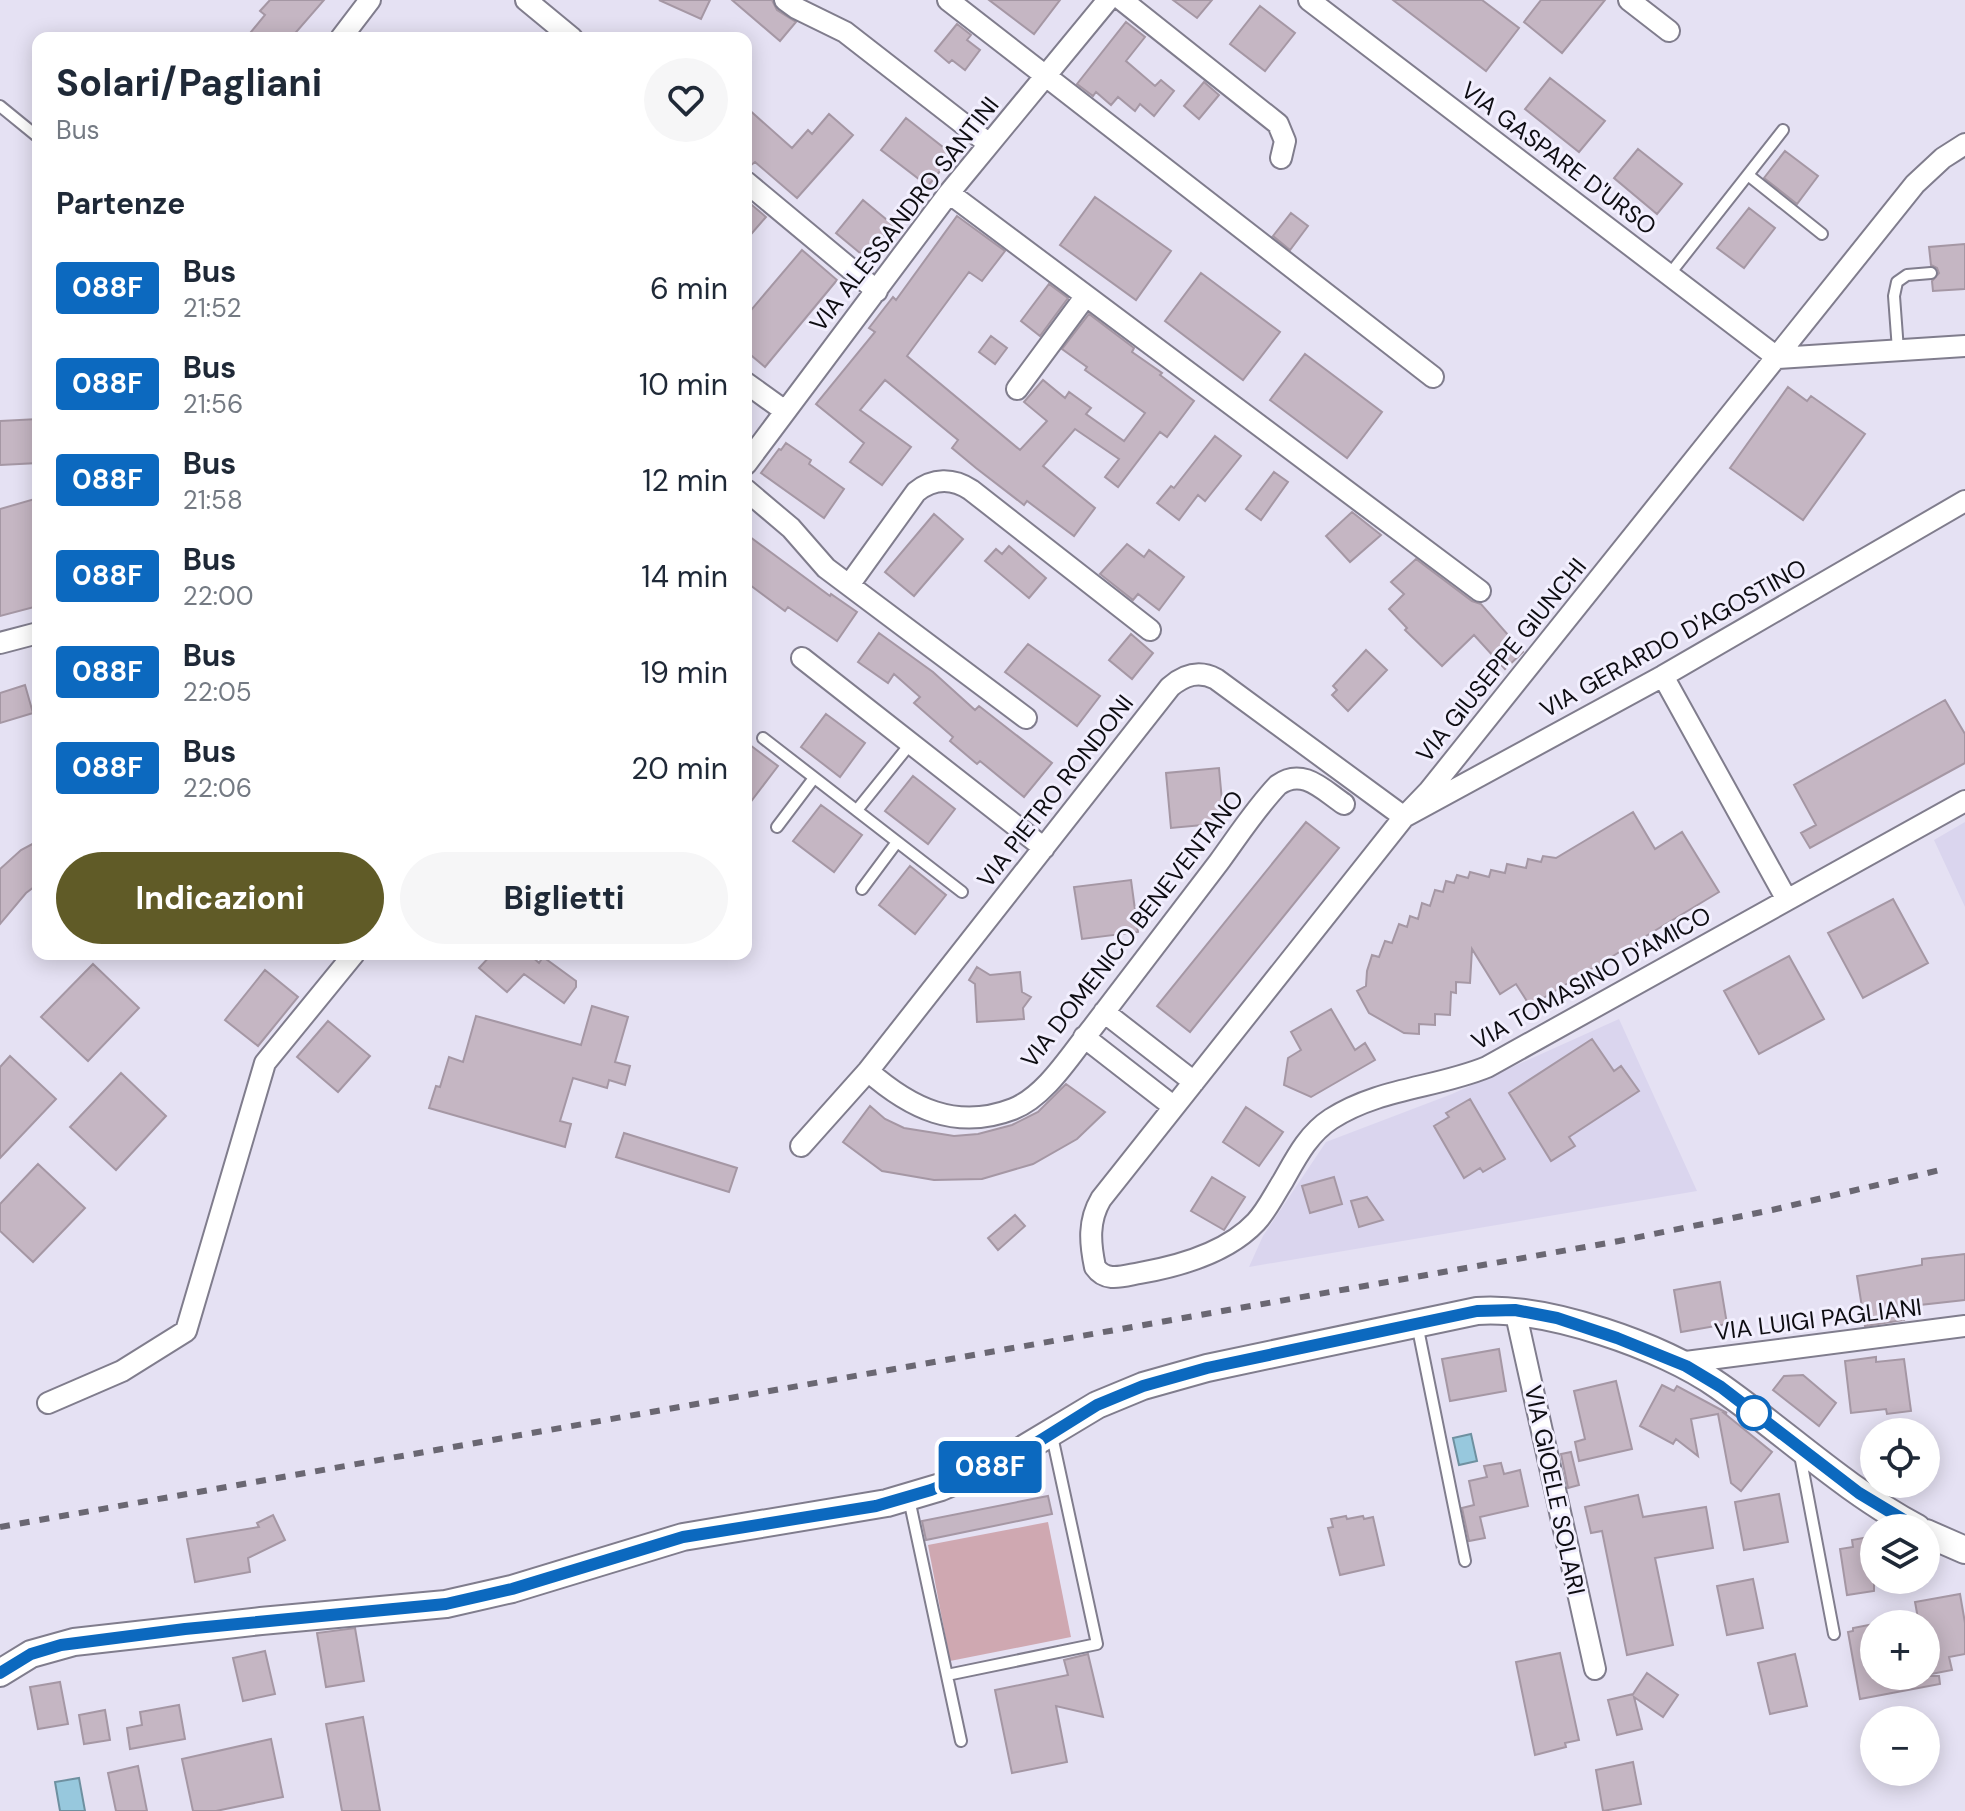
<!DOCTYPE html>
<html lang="it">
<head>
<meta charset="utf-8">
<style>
  body { margin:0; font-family:"DM Sans",sans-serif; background:#f6f6f7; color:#1f2937; height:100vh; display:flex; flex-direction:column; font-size:30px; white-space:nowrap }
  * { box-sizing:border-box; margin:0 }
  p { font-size:26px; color:#747a83 }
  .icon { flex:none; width:44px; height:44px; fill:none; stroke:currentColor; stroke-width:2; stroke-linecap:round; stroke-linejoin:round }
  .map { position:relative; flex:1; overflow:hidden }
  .drawer { position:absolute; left:32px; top:32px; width:720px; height:928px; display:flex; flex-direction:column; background:#fff; border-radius:16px; box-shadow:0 4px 20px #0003 }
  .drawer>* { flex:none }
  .badge { padding:0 16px; border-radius:6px; font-size:28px; line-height:52px }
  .buttons { position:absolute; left:1860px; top:1418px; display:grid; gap:16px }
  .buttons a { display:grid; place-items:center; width:80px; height:80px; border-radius:50%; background:#fff; box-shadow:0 4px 20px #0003; font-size:40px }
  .map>.badge { position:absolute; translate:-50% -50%; box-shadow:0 0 0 4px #fff }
  h2 { padding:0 24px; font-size:30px; line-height:72px }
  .round { display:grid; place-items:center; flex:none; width:84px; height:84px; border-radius:42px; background:#f6f6f7 }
  .headline { display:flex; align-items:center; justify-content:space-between; height:136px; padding:0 24px }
  h1 { font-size:38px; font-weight:700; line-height:60px }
  .primary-button { display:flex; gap:16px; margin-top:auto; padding:16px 24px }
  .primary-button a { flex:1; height:92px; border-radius:48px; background:#605b27; color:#fff; font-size:32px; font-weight:700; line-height:92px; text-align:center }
  .primary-button a+a { background:#f6f6f7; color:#1f2937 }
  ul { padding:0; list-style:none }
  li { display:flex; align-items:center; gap:24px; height:96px; padding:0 24px }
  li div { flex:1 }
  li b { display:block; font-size:30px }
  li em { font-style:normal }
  li .badge { min-width:88px; font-weight:700; text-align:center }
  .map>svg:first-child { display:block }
  .built { fill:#dad5ee }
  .green { fill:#cfa8b1 }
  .water { fill:#97c8dd; stroke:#6e90a0; stroke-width:2 }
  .building { fill:#c5b6c3; stroke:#a597a4; stroke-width:2 }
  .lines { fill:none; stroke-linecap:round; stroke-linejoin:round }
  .service-casing { stroke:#807d8d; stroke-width:14 }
  .minor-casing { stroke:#807d8d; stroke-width:24 }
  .tertiary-casing { stroke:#807d8d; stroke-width:30 }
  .service { stroke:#fff; stroke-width:10 }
  .minor { stroke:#fff; stroke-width:20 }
  .tertiary { stroke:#fff; stroke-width:26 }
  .rail { stroke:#6a6772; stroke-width:6; stroke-dasharray:10 10; stroke-linecap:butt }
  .line-casing { stroke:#fff; stroke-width:18 }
  .line { stroke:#0c69bf; stroke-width:12 }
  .stop-dot { fill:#fff; stroke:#0c69bf; stroke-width:4 }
  .labels { text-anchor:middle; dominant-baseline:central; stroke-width:6; stroke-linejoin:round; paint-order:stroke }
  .street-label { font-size:24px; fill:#0e0d12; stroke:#f2effe }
</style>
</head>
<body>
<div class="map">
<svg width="1965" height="1811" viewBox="0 0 1965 1811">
  <rect width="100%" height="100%" fill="#e5e1f3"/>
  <path class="built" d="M 1965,822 L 1965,907 L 1934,840 Z
    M 1619,1019 L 1697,1191 L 1249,1267 L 1263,1236 L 1326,1142 L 1452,1094 Z"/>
  <path class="green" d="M 1048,1522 L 1071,1637 L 950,1661 L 928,1545 Z"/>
  <path class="water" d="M 1471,1434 L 1477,1461 L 1459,1465 L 1453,1438 Z
    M 79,1778 L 85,1811 L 60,1811 L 55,1782 Z"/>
  <path class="building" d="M 270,0 L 324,0 L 291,38 L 246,38 L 265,15 L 260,11 Z
    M 659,0 L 710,0 L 701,19 Z
    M 732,0 L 772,0 L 777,10 L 796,22 L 780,41 Z
    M 989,0 L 1060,0 L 1034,34 Z
    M 1173,0 L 1212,0 L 1197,18 Z
    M 1393,0 L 1482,0 L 1519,28 L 1486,71 Z
    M 1541,0 L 1605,0 L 1562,53 L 1524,22 Z
    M 1260,6 L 1295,33 L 1265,71 L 1230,44 Z
    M 1126,22 L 1145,37 L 1126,61 L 1155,86 L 1161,80 L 1174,91 L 1154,116 L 1140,104 L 1135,111 L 1118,97 L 1111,105 L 1096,92 L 1093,96 L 1077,84 Z
    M 957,24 L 971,35 L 967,40 L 980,50 L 965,70 L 952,60 L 949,63 L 935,51 Z
    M 1550,78 L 1605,121 L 1579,152 L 1525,109 Z
    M 1204,82 L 1219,95 L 1199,119 L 1184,106 Z
    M 746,107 L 792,148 L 808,130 L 812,134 L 829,114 L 853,135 L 797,198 L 755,162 L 746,169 Z
    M 906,118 L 953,155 L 928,186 L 881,150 Z
    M 1638,149 L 1682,184 L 1657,214 L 1614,178 Z
    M 1785,151 L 1818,176 L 1797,204 L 1764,178 Z
    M 1095,197 L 1171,251 L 1136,300 L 1060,245 Z
    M 746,200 L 766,217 L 746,240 Z
    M 863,200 L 893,225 L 866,258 L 836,233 Z
    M 1749,208 L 1775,228 L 1744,268 L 1717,248 Z
    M 1291,213 L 1308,226 L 1290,250 L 1273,236 Z
    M 957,216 L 1005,251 L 982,281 L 969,272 L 907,356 L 1020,450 L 1047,421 L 1024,402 L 1043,380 L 1065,398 L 1069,392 L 1091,408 L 1086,414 L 1124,441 L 1145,413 L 1085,370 L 1087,367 L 1062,349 L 1089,314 L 1134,348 L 1132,352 L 1162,373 L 1160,375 L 1194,401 L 1167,437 L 1160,432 L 1118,487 L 1105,477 L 1119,459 L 1075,429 L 1043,466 L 1095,508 L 1074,536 L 1027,501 L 1024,505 L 976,468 L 952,448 L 958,440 L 885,380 L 860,410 L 911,447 L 882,485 L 850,462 L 864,443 L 816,404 L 875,332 L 869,328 L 893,297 L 896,300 Z
    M 1965,244 L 1965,289 L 1933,291 L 1932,281 L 1939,273 L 1937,268 L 1931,265 L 1929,247 Z
    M 802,250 L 837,280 L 765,367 L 746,351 L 746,316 Z
    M 1201,273 L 1280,332 L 1243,380 L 1165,321 Z
    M 1049,284 L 1068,298 L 1040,336 L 1021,321 Z
    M 991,336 L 1007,348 L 995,364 L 979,352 Z
    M 1305,354 L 1382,412 L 1347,458 L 1270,400 Z
    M 1788,387 L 1807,401 L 1811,396 L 1865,434 L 1803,520 L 1730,468 Z
    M 38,419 L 38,463 L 0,465 L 0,421 Z
    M 1215,436 L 1241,456 L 1205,501 L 1198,495 L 1179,520 L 1157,503 L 1171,486 L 1174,488 Z
    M 786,443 L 811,460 L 809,464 L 844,489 L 824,518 L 761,473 L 779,449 L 781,450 Z
    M 1274,472 L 1288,482 L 1261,520 L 1246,509 Z
    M 38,498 L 38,606 L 0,616 L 0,509 Z
    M 1352,512 L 1381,535 L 1350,562 L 1326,536 Z
    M 934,514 L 963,539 L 914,596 L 885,572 Z
    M 746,534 L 830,596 L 831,594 L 857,612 L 837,641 L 788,607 L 785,611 L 746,582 Z
    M 1127,544 L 1144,557 L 1149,550 L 1184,577 L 1159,610 L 1138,594 L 1133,600 L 1100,574 Z
    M 1009,546 L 1046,578 L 1029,598 L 985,561 L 996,549 L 1002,554 Z
    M 1416,559 L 1472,601 L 1481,604 L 1523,652 L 1505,669 L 1474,635 L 1442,666 L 1405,630 L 1407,628 L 1389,609 L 1404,594 L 1391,582 Z
    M 879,633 L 933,672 L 975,710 L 979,706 L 1052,763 L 1024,797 L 980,761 L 977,764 L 950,741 L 953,737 L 914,703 L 920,697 L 894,674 L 888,683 L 858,662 Z
    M 1131,634 L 1153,653 L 1132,679 L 1109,660 Z
    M 1028,644 L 1100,696 L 1077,726 L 1005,672 Z
    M 1366,650 L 1387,670 L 1348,711 L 1332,695 L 1337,690 L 1333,686 Z
    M 25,685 L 33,713 L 0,723 L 0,693 Z
    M 1945,700 L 1965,734 L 1965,763 L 1810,848 L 1801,833 L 1816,825 L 1794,785 Z
    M 826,714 L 865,743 L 840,777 L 801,747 Z
    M 746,742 L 778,766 L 746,808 Z
    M 1219,768 L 1224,823 L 1171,828 L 1166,773 Z
    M 913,776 L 955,809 L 928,844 L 885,811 Z
    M 821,805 L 862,835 L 834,872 L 793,841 Z
    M 1633,812 L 1655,849 L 1682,832 L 1719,892 L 1530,1006 L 1516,984 L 1500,994 L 1472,949 L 1470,983 L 1456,982 L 1456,993 L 1451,992 L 1450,1015 L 1435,1014 L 1435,1025 L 1419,1024 L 1419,1034 L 1404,1033 L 1369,1013 L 1357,991 L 1366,986 L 1367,971 L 1372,955 L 1379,957 L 1385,941 L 1392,943 L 1399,924 L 1407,927 L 1410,916 L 1418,919 L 1422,903 L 1430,906 L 1435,890 L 1443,892 L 1446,881 L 1454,883 L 1457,875 L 1468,878 L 1470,872 L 1489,877 L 1491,870 L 1505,873 L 1507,864 L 1526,868 L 1528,859 L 1541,862 L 1543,856 L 1556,858 Z
    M 1306,822 L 1339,848 L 1190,1032 L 1157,1006 Z
    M 38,841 L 38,884 L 26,893 L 0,924 L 0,869 L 21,850 Z
    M 910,866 L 946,895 L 915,934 L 879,905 Z
    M 1131,880 L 1138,932 L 1082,939 L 1074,887 Z
    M 1893,899 L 1928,963 L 1863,998 L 1828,933 Z
    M 492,954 L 529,954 L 539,963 L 543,957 L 576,981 L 576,987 L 564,1003 L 524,974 L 507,992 L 479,968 Z
    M 1789,956 L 1824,1019 L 1759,1054 L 1724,991 Z
    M 93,964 L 139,1008 L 88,1061 L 41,1017 Z
    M 977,967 L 990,975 L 1020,972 L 1022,992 L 1031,997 L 1023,1008 L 1024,1019 L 977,1022 L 975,984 L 969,980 Z
    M 265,970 L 298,997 L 258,1046 L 225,1020 Z
    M 592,1006 L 628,1017 L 615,1062 L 630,1066 L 625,1085 L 609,1080 L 607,1088 L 573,1078 L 560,1121 L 571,1124 L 565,1147 L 429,1108 L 436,1086 L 440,1087 L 449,1057 L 463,1062 L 476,1016 L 581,1045 Z
    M 1331,1009 L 1355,1050 L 1365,1043 L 1375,1060 L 1311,1097 L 1284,1085 L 1288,1058 L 1301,1050 L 1291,1032 Z
    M 328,1021 L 370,1056 L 338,1092 L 297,1057 Z
    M 1592,1039 L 1614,1071 L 1621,1066 L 1639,1091 L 1569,1137 L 1575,1146 L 1551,1161 L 1509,1093 Z
    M 10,1056 L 56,1099 L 0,1158 L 0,1067 Z
    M 121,1073 L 166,1116 L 116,1170 L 70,1127 Z
    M 1066,1084 L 1105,1112 L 1077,1139 L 1033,1164 L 982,1179 L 934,1180 L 882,1171 L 843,1142 L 870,1106 L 885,1119 L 904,1128 L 954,1136 L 978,1134 L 1012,1125 L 1038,1112 Z
    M 1470,1099 L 1505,1159 L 1483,1172 L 1480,1168 L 1464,1178 L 1434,1126 L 1449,1117 L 1446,1113 Z
    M 1246,1107 L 1283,1132 L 1259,1166 L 1223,1142 Z
    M 624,1133 L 737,1168 L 729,1192 L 616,1157 Z
    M 38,1164 L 85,1208 L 33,1262 L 0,1231 L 0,1204 Z
    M 1212,1177 L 1245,1197 L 1224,1230 L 1191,1211 Z
    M 1334,1177 L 1342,1204 L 1310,1213 L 1302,1186 Z
    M 1367,1197 L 1383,1220 L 1359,1227 L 1351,1201 Z
    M 1015,1215 L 1025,1226 L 998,1250 L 988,1238 Z
    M 1965,1254 L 1965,1300 L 1902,1307 L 1904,1320 L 1865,1326 L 1857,1276 L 1922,1265 L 1922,1259 Z
    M 1720,1282 L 1727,1324 L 1681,1332 L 1674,1290 Z
    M 1499,1349 L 1506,1391 L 1450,1401 L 1442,1359 Z
    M 1876,1357 L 1876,1362 L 1904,1359 L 1911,1411 L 1887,1414 L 1886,1409 L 1851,1413 L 1845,1361 Z
    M 1803,1375 L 1836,1403 L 1819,1426 L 1773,1390 L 1784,1376 Z
    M 1616,1381 L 1632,1449 L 1579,1461 L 1575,1442 L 1585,1439 L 1574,1391 Z
    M 1662,1385 L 1674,1391 L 1677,1386 L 1727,1413 L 1724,1413 L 1772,1452 L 1741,1491 L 1731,1483 L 1718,1414 L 1691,1419 L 1698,1456 L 1676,1439 L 1673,1444 L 1640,1426 Z
    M 1571,1452 L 1579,1485 L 1568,1488 L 1561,1454 Z
    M 1501,1463 L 1504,1474 L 1520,1470 L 1528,1506 L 1480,1517 L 1485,1538 L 1469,1541 L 1462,1508 L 1474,1505 L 1469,1481 L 1487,1477 L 1484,1466 Z
    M 1779,1494 L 1788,1542 L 1744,1550 L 1735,1502 Z
    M 1638,1495 L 1643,1517 L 1706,1507 L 1713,1548 L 1655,1558 L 1673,1645 L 1627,1655 L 1602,1531 L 1591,1533 L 1585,1507 Z
    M 1048,1496 L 1052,1514 L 926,1540 L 922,1521 Z
    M 273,1515 L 285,1540 L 248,1558 L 250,1572 L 195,1582 L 187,1539 L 259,1527 L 257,1523 Z
    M 1346,1516 L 1347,1519 L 1363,1516 L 1364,1519 L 1373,1517 L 1384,1565 L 1340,1575 L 1328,1528 L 1333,1527 L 1331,1519 Z
    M 1869,1537 L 1870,1545 L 1874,1544 L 1874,1591 L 1847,1595 L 1840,1549 L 1853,1547 L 1852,1540 Z
    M 1753,1579 L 1763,1628 L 1727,1635 L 1717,1586 Z
    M 1960,1594 L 1965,1623 L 1965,1654 L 1949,1657 L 1952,1670 L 1926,1675 L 1926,1624 L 1919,1624 L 1915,1602 Z
    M 1874,1624 L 1874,1676 L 1939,1676 L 1940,1684 L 1860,1699 L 1848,1632 L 1853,1631 L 1853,1628 Z
    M 355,1628 L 364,1681 L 326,1687 L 317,1633 Z
    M 265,1651 L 275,1694 L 243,1701 L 233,1658 Z
    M 1560,1653 L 1579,1740 L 1565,1743 L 1566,1747 L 1535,1755 L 1516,1662 Z
    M 1088,1654 L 1103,1717 L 1056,1706 L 1067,1762 L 1012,1773 L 995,1690 L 1068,1675 L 1064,1660 Z
    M 1795,1654 L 1807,1706 L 1770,1714 L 1758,1663 Z
    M 1647,1673 L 1678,1695 L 1663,1717 L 1634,1697 L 1642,1729 L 1617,1735 L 1608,1700 L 1633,1694 Z
    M 60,1682 L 68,1724 L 38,1729 L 30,1687 Z
    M 179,1705 L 185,1739 L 130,1749 L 127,1728 L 142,1725 L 140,1712 Z
    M 105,1710 L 110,1740 L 84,1744 L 79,1715 Z
    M 363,1717 L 380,1811 L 342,1811 L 326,1724 Z
    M 271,1739 L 283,1797 L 216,1811 L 193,1811 L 182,1759 Z
    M 1633,1762 L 1641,1804 L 1603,1811 L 1596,1770 Z
    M 138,1766 L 147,1811 L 116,1811 L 108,1773 Z"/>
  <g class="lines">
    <defs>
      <path id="service" d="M 0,106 L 38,137
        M 1748,175 L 1822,234
        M 1669,275 L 1783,130
        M 1898,350 L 1894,296 L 1897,282 L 1907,275 L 1931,273
        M 763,738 L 962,892
        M 857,810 L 911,743
        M 777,827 L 814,778
        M 862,889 L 897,842
        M 1417,1324 L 1465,1561
        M 1800,1455 L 1834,1634
        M 909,1499 L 961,1741
        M 947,1675 L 1097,1644 L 1052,1436"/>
      <path id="minor" d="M 526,0 L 572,38
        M 785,0 L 796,8 L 845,32 L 989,144
        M 948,0 L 1433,377
        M 1122,0 L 1278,124 L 1285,141 L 1281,158
        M 1309,0 L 1778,358
        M 1629,0 L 1669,31
        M 341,38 L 370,0
        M 1965,144 L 1943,158 L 1915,184 L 1429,791 L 1404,817 L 1101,1199 C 1088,1221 1090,1243 1095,1267 C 1106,1283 1123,1276 1140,1273 C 1180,1266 1227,1253 1256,1222 C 1267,1210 1274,1195 1283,1181 C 1296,1158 1308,1134 1331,1119 C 1379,1088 1436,1088 1487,1067 L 1965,801
        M 746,182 L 877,291
        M 949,193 L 1480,591
        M 1778,358 L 1965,346
        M 746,383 L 785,411
        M 1017,389 L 1085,297
        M 746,464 L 949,193 L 1108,0
        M 746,490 L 791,528 L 826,568 L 1026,718
        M 849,585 L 916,492 C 933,478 953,478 971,490 L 1150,630
        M 0,643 L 38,633
        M 802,658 L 1044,848
        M 1663,676 L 1787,900
        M 1104,1012 L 1194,1082
        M 1084,1037 L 1174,1107
        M 868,1071 C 910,1108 956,1131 1013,1109 C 1046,1096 1071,1054 1093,1027 C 1135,972 1177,917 1219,862 C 1238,836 1256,808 1278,785 C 1303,767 1323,790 1344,804
        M 801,1146 L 868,1071 L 1170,687 C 1184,675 1199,670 1216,679 L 1404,817 L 1663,676 L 1965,501
        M 1515,1310 L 1595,1669
        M 1678,1363 L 1965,1326
        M 48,1403 L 122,1371 L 186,1331 L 265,1063 L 354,954"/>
      <path id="tertiary" d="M 1926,1533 L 1965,1550
        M 0,1673 L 31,1654 L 74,1642 L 261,1621 L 446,1604 L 512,1589 L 683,1537 L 887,1503 L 941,1487 L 1007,1459 L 1097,1405 L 1143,1386 L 1207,1368 L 1477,1311 C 1546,1306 1663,1346 1719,1386 C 1786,1433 1844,1489 1917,1528"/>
    </defs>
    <use href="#service" class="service-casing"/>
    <use href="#minor" class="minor-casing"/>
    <use href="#tertiary" class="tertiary-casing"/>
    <use href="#service" class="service"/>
    <use href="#minor" class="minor"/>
    <use href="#tertiary" class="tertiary"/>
    <path class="rail" d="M 0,1527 L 1619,1241 L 1772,1210 L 1940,1170"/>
  </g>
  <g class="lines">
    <defs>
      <path id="line" d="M 0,1673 L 31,1654 L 61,1645 L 185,1629 L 446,1604 L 512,1589 L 683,1537 L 876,1506 L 931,1490 L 998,1463 L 1033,1445 L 1097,1405 L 1143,1386 L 1207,1368 L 1477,1311 L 1515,1310 L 1557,1318 L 1617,1338 L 1686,1366 L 1721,1387 L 1859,1493 L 1917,1528"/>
    </defs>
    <use href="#line" class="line-casing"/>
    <use href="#line" class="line"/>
  </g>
  <circle class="stop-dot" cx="1754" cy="1413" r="16"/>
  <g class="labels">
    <g class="street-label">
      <text transform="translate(1559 158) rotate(37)">VIA GASPARE D'URSO</text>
      <text transform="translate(904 214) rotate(-52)">VIA ALESSANDRO SANTINI</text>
      <text transform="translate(1673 638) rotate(-29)">VIA GERARDO D'AGOSTINO</text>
      <text transform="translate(1501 660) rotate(-51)">VIA GIUSEPPE GIUNCHI</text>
      <text transform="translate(1055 791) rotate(-52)">VIA PIETRO RONDONI</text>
      <text transform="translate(1132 929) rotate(-52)">VIA DOMENICO BENEVENTANO</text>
      <text transform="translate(1591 978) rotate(-29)">VIA TOMASINO D'AMICO</text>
      <text transform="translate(1818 1319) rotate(-7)">VIA LUIGI PAGLIANI</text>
      <text transform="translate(1555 1490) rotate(78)">VIA GIOELE SOLARI</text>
    </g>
  </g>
</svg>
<div class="buttons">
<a><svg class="icon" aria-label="locate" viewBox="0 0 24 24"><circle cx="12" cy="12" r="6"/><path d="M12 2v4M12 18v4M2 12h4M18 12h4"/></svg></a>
<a><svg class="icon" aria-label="layers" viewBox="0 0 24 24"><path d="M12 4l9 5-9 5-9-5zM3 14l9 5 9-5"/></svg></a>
<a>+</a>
<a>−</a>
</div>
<b class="badge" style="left:990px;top:1467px;background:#0c69bf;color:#fff">088F</b>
<section class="drawer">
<div class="headline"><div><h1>Solari/Pagliani</h1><p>Bus</p></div><a class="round"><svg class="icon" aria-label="heart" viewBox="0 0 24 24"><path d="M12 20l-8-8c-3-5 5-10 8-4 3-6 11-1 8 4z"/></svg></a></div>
<h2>Partenze</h2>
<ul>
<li><span class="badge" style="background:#0c69bf;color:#fff">088F</span><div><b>Bus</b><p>21:52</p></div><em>6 min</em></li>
<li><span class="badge" style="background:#0c69bf;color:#fff">088F</span><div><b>Bus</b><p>21:56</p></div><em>10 min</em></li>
<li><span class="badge" style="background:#0c69bf;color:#fff">088F</span><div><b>Bus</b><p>21:58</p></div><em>12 min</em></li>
<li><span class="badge" style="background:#0c69bf;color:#fff">088F</span><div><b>Bus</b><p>22:00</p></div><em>14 min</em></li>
<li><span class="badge" style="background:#0c69bf;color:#fff">088F</span><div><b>Bus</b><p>22:05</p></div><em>19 min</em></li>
<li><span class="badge" style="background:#0c69bf;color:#fff">088F</span><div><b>Bus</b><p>22:06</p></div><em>20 min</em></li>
</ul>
<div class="primary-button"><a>Indicazioni</a><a>Biglietti</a></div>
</section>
</div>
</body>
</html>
